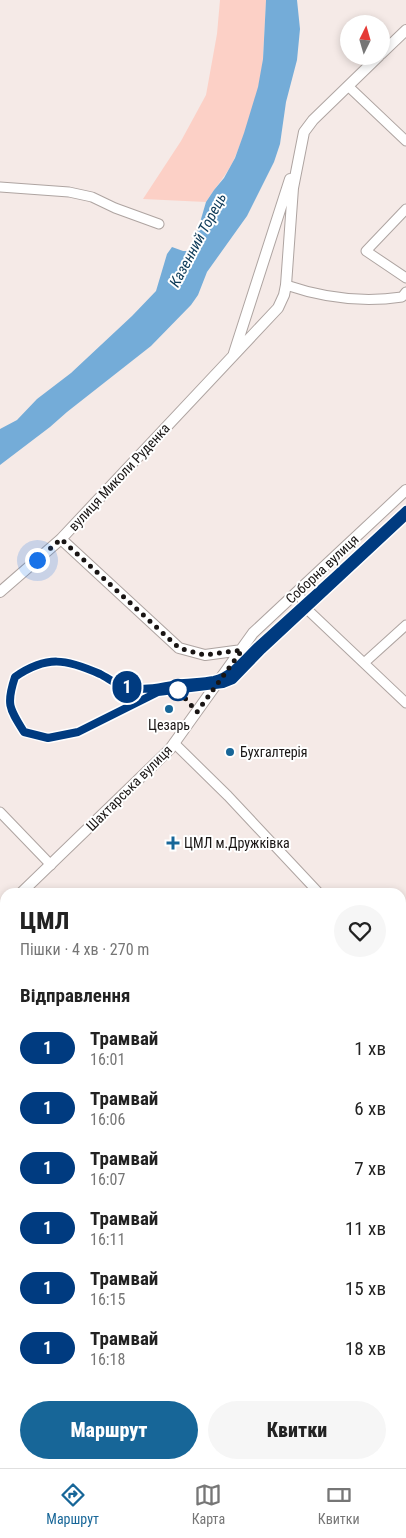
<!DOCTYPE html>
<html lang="uk">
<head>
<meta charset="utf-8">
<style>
  body { margin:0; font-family:"Roboto Condensed",sans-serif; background:#f6f6f6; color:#222; height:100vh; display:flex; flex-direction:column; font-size:19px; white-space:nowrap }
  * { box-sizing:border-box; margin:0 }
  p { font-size:16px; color:#767676 }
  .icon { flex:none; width:28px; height:28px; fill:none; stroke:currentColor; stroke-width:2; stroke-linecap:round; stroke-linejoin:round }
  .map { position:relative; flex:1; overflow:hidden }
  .sheet { position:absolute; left:0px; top:888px; width:406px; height:581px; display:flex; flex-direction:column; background:#fff; border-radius:15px 15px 0 0; box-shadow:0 2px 8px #0003 }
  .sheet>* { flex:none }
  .badge { padding:0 10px; border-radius:16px; font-size:18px; line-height:32px }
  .needle { width:32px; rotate:5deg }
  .fabs { position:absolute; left:340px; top:15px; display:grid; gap:10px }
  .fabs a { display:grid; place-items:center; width:50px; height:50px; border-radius:50%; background:#fff; box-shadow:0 2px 8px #0003; font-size:25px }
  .you { position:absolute; width:25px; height:25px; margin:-12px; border:4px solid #fff; border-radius:50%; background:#1a73e8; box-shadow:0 0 0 8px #1a73e833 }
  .map>.badge { position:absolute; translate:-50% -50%; box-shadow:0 0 0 2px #fff }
  h2 { padding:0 20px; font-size:19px; line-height:45px }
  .round { display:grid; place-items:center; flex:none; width:52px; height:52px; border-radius:26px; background:#f6f6f6 }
  .summary { display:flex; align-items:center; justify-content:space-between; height:85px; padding:0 20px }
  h1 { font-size:24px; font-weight:800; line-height:38px }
  .cta { display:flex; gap:10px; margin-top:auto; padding:10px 20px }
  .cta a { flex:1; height:58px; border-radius:30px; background:#176698; color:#fff; font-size:20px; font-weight:800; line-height:58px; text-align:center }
  .cta a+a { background:#f6f6f6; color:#222 }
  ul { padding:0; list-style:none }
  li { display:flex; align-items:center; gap:15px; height:60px; padding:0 20px }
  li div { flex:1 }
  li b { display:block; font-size:19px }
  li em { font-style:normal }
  li .badge { min-width:55px; font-weight:700; text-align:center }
  .tab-bar { display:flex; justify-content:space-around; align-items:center; height:70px; border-top:1px solid #e0e0e0; background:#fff; font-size:14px; color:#767676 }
  .tab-bar a { display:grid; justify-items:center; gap:2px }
  .tab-bar .selected { color:#176698 }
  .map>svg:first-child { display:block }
  .green { fill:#fcd0c6 }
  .water { fill:#74acd8 }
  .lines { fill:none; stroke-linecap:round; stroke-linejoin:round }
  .minor-casing { stroke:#aea4a1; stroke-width:11 }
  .tertiary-casing { stroke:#aea4a1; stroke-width:12 }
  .minor { stroke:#fff; stroke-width:9 }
  .tertiary { stroke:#fff; stroke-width:10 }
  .line-casing { stroke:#fff; stroke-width:11 }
  .line { stroke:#003b80; stroke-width:8 }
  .walk { stroke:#191514; stroke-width:5; stroke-dasharray:0 9 }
  .stop-dot { fill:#fff; stroke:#003b80; stroke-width:2.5 }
  .poi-dot { fill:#176698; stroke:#fff; stroke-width:2 }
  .labels { text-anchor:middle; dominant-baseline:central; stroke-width:4; stroke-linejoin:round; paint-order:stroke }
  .street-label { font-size:14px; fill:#191514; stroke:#fff }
  .poi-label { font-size:14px; fill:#191514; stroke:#fff; text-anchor:start }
  .water-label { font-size:15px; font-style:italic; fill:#0e3b59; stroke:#fff }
</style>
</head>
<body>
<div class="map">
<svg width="406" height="1468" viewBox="0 0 406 1468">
  <rect width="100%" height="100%" fill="#f5eae7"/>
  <path class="green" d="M 220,0 L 266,0 C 265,19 264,38 263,58 C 261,87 247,130 235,157 C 228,174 215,187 206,202 L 143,199 L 181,141 L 206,95 L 217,34 Z
    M 38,1464 L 103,1464 L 106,1468 L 42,1468 Z"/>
  <path class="water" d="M 266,0 L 297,0 L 300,29 L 297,60 L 286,102 L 280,144 L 274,162 L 247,216 L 207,272 L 198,295 L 191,305 L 151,346 L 67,412 L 50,427 L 0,465 L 0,429 L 17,420 L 37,399 L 71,373 L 132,316 L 156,291 L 167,254 L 172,247 L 183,251 L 189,251 L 194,243 L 206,202 L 214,190 L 224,178 L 235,158 L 244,133 L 258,87 L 263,59 Z
    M 0,1317 L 5,1322 L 5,1402 L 0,1400 Z"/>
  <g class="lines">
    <defs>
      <path id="minor" d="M 348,86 L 406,141
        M 0,187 L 69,192 L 92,197 L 115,208 L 159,224
        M 406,209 L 366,251 L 406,278
        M 286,285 C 324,298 362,303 402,297 L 406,292
        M 297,592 L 310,612 L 406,703
        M 364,663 L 406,625
        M 174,743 L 228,796 L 318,892
        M 0,812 L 51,865
        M 401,961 L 406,957
        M 401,991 L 406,995
        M 401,1124 L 406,1120
        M 0,1167 L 5,1162
        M 0,1284 L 5,1290
        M 401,1289 L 406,1294
        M 401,1309 L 406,1304
        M 401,1439 L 406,1434
        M 153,1464 L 158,1468
        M 370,1468 L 375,1464"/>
      <path id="tertiary" d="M 381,54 L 406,30
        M 234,353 L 290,179
        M 61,539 L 179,648 L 205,655 L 242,650
        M 0,592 L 61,539 L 278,308 L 284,295 L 286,285 L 293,188 L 304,132 L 313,120 L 379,56
        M 22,892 L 170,749 L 253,633 L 406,490
        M 0,913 L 5,908
        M 0,1134 L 5,1141
        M 279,1464 L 283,1468"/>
    </defs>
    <use href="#minor" class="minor-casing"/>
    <use href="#tertiary" class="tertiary-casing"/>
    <use href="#minor" class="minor"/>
    <use href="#tertiary" class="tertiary"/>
  </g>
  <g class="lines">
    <defs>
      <path id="line" d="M 406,510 C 358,555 310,599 261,643 C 246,656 234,675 214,680 C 204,682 194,682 184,683 C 165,686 143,692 124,687 C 115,684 108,678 100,674 C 66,659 47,655 15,677 C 6,704 9,708 24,732 L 48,738 L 78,732 L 158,692 L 223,684 L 233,680 L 262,650 L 406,516"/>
    </defs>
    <use href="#line" class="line-casing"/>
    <use href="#line" class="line"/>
    <path class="walk" d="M 37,560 L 61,539 L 179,648 L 204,655 L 242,650 L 197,712 L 178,690"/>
  </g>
  <circle class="stop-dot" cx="178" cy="690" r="10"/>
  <g class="poi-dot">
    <circle cx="169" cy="709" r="5"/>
    <circle cx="230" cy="752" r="5"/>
    <path d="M170.5 835.5h5v5h5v5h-5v5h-5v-5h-5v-5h5z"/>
  </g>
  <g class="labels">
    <g class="street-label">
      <text transform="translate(119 477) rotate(-47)">вулиця Миколи Руденка</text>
      <text transform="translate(322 569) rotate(-43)">Соборна вулиця</text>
      <text transform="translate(129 788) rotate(-45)">Шахтарська вулиця</text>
    </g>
    <g class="poi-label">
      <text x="169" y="725" text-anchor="middle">Цезарь</text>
      <text x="240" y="752">Бухгалтерія</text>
      <text x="184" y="843">ЦМЛ м.Дружківка</text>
    </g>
    <g class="water-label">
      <text transform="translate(198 240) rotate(-62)">Казенний Торець</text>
    </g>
  </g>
</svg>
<div class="fabs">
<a><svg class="needle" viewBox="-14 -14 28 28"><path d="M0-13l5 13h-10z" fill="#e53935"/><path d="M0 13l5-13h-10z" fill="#767676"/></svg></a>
</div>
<div class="you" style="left:37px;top:560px"></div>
<b class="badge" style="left:127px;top:687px;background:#003b80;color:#fff">1</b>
<section class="sheet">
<div class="summary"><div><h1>ЦМЛ</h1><p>Пішки · 4 хв · 270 m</p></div><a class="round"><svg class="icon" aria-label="heart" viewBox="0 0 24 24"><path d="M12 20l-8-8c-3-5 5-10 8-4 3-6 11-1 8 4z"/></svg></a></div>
<h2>Відправлення</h2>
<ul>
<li><span class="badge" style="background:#003b80;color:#fff">1</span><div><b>Трамвай</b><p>16:01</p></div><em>1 хв</em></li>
<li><span class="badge" style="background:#003b80;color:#fff">1</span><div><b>Трамвай</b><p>16:06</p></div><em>6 хв</em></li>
<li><span class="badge" style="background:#003b80;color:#fff">1</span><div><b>Трамвай</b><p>16:07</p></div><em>7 хв</em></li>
<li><span class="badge" style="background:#003b80;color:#fff">1</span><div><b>Трамвай</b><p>16:11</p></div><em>11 хв</em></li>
<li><span class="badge" style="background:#003b80;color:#fff">1</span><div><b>Трамвай</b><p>16:15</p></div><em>15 хв</em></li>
<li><span class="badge" style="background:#003b80;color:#fff">1</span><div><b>Трамвай</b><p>16:18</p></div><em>18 хв</em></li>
</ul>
<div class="cta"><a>Маршрут</a><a>Квитки</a></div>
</section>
</div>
<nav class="tab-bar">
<a class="selected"><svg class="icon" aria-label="directions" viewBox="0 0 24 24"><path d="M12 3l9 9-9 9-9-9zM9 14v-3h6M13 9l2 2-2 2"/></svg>Маршрут</a>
<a><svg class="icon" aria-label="map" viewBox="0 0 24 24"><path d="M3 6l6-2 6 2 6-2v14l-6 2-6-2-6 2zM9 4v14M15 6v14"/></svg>Карта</a>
<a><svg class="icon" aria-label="tickets" viewBox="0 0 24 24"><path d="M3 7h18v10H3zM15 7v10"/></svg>Квитки</a>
</nav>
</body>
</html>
